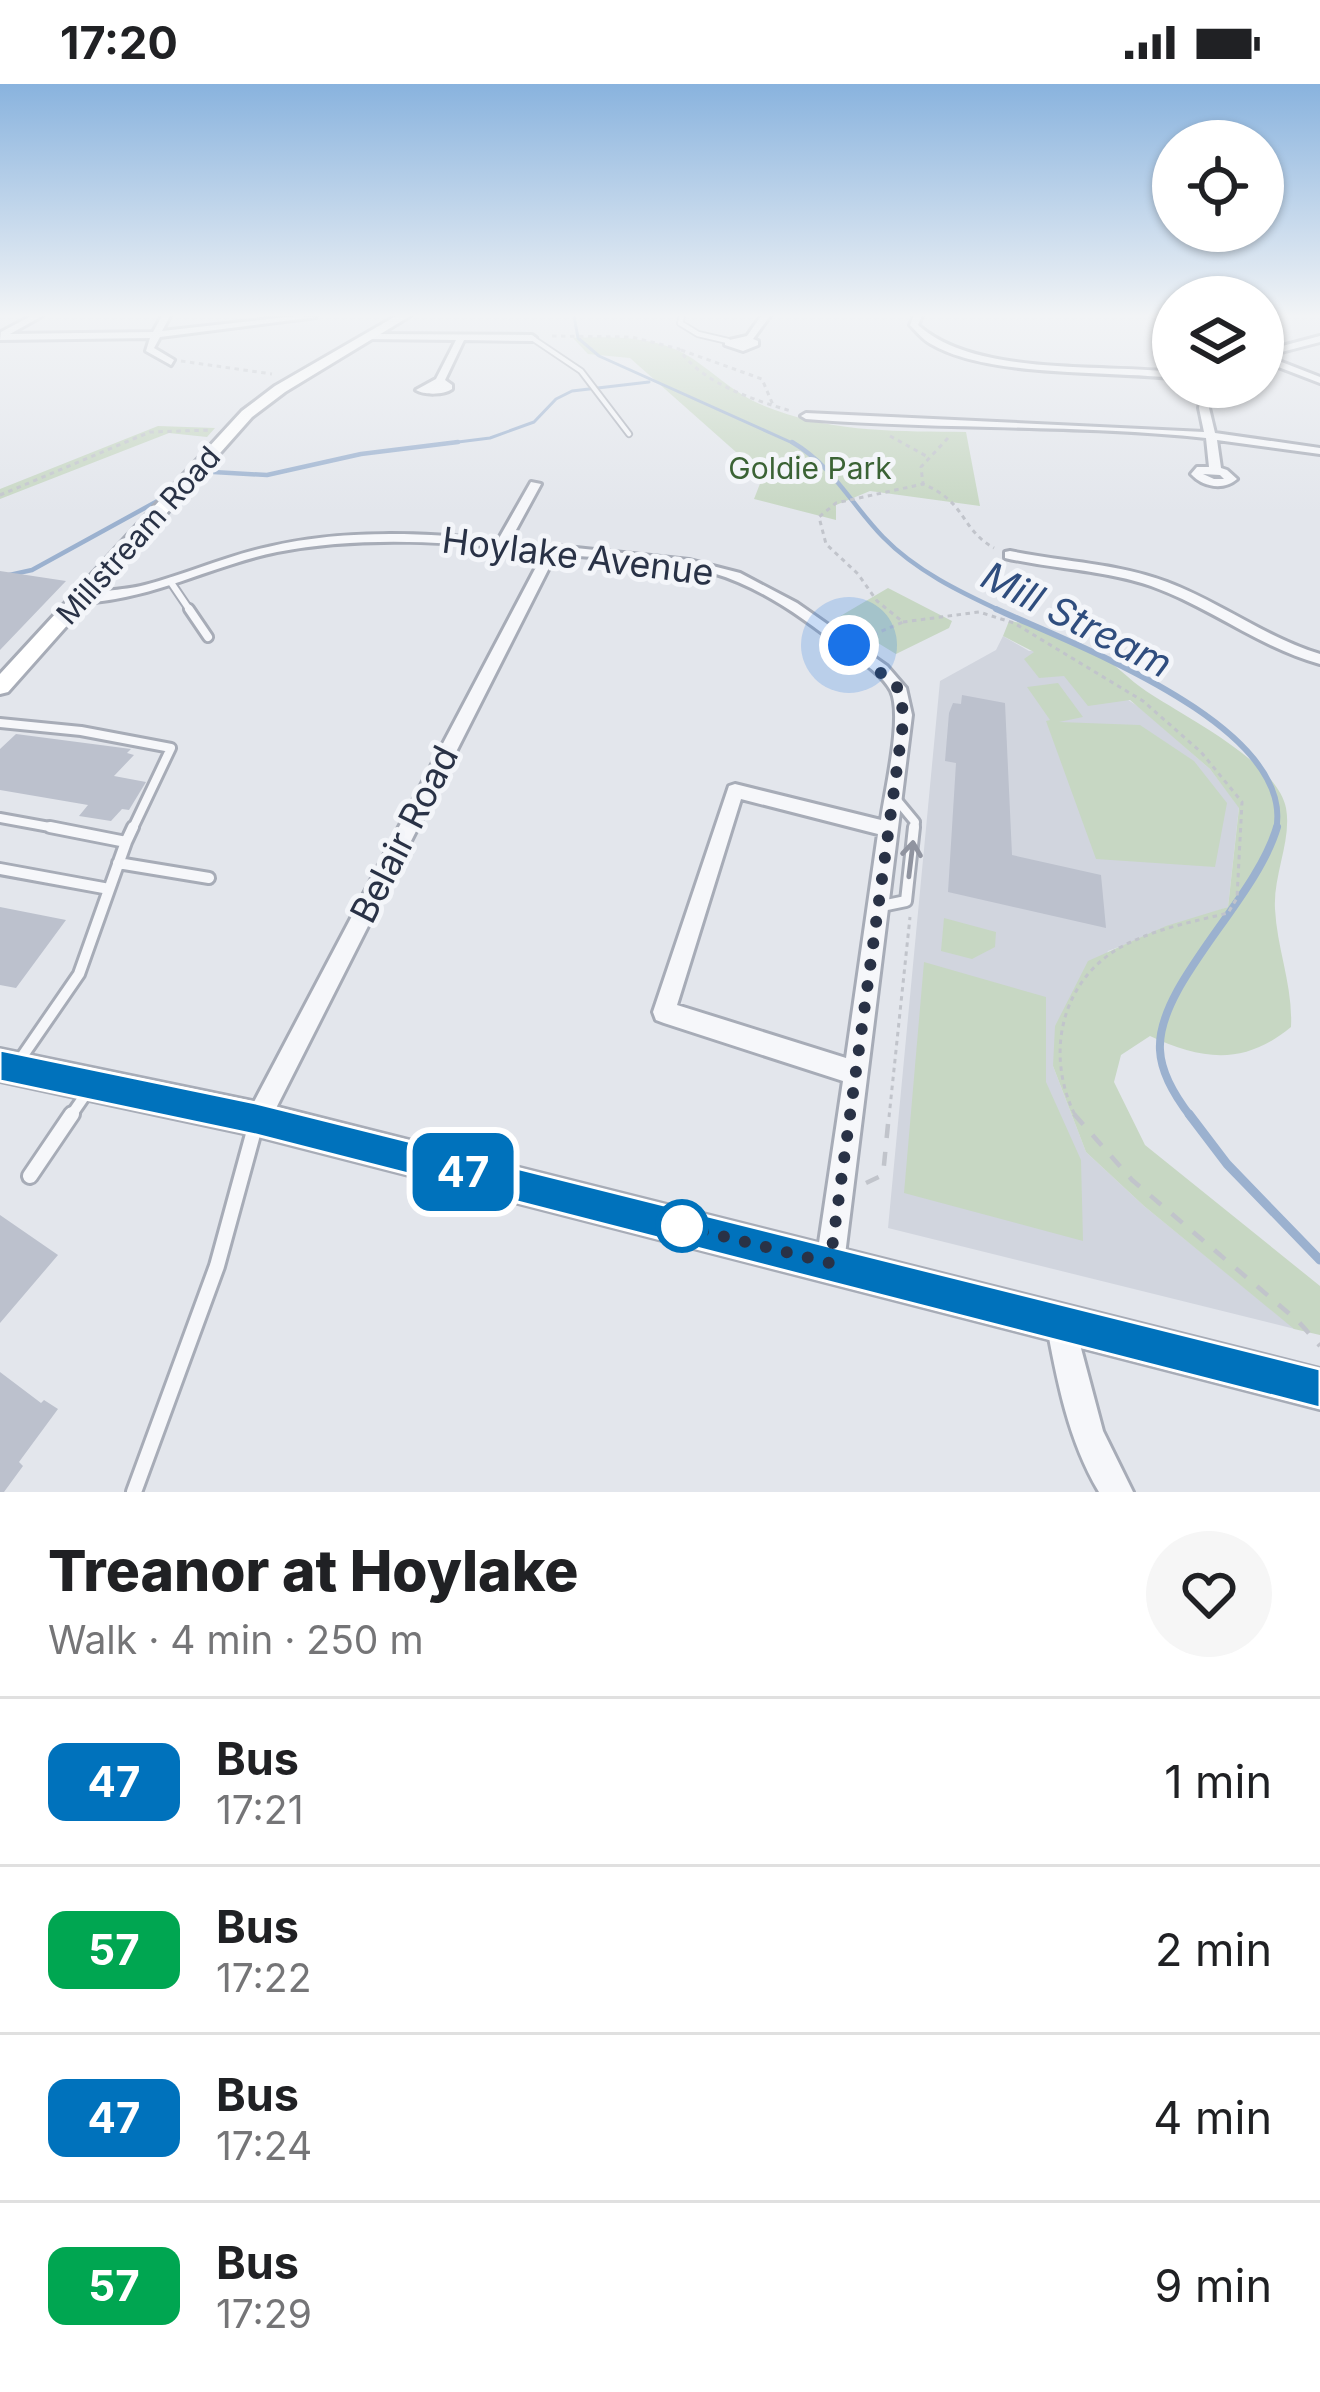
<!DOCTYPE html>
<html lang="en">
<head>
<meta charset="utf-8">
<style>
  body { margin:0; font-family:Inter,sans-serif; background:#f6f6f6; color:#202124; height:100vh; display:flex; flex-direction:column; font-size:45px; white-space:nowrap }
  * { box-sizing:border-box; margin:0 }
  p { font-size:39px; color:#757577 }
  .icon { flex:none; width:66px; height:66px; fill:none; stroke:currentColor; stroke-width:2; stroke-linecap:round; stroke-linejoin:round }
  .map { position:relative; height:1408px; overflow:hidden }
  .panel { display:flex; flex-direction:column; background:#fff; flex:1 }
  .panel>* { flex:none }
  .badge { padding:0 24px; border-radius:18px; font-size:42px; line-height:78px }
  .fabs { position:absolute; left:1152px; top:36px; display:grid; gap:24px }
  .fabs a { display:grid; place-items:center; width:132px; height:132px; border-radius:50%; background:#fff; box-shadow:0 3px 9px #0004; font-size:60px }
  .you { position:absolute; width:60px; height:60px; margin:-30px; border:9px solid #fff; border-radius:50%; background:#1a73e8; box-shadow:0 0 0 18px #1a73e833 }
  .map>.badge { position:absolute; translate:-50% -50%; box-shadow:0 0 0 6px #fff }
  .round { display:grid; place-items:center; flex:none; width:126px; height:126px; border-radius:63px; background:#f6f6f6 }
  .summary { display:flex; align-items:center; justify-content:space-between; height:204px; padding:0 48px }
  h1 { font-size:57px; font-weight:800; line-height:90px }
  ul { padding:0; list-style:none }
  li { display:flex; align-items:center; gap:36px; height:168px; padding:0 48px; border-top:3px solid #e0e0e0 }
  li div { flex:1 }
  li b { display:block; font-size:45px }
  li em { font-style:normal }
  li .badge { min-width:132px; font-weight:700; text-align:center }
  .status { display:flex; justify-content:space-between; align-items:center; height:84px; padding:0 60px; background:#fff; direction:ltr }
  .status svg { height:33px; fill:currentColor }
  .map>svg:first-child { display:block }
  .built { fill:#d1d5de }
  .green { fill:#c7d7c3 }
  .lines { fill:none; stroke-linecap:round; stroke-linejoin:round }
  .stream-far4 { stroke:#9bb1cf; stroke-width:3 }
  .stream-far3 { stroke:#9bb1cf; stroke-width:4.5 }
  .stream-far2 { stroke:#9bb1cf; stroke-width:6 }
  .stream-far1 { stroke:#9bb1cf; stroke-width:8 }
  .stream { stroke:#9bb1cf; stroke-width:9 }
  .building { fill:#bcc1cd }
  .lane-far4-casing { stroke:#a7acb7; stroke-width:8 }
  .lane-far3-casing { stroke:#a7acb7; stroke-width:10 }
  .lane-far2-casing { stroke:#a7acb7; stroke-width:14 }
  .lane-far1-casing { stroke:#a7acb7; stroke-width:16 }
  .lane-casing { stroke:#a7acb7; stroke-width:20 }
  .street-casing { stroke:#a7acb7; stroke-width:6 }
  .secondary-casing { stroke:#a7acb7; stroke-width:6 }
  .path-far1 { stroke:#c1c4cb; stroke-width:3; stroke-dasharray:4.5 4.5; stroke-linecap:butt }
  .path { stroke:#c1c4cb; stroke-width:4.5; stroke-dasharray:14 14; stroke-linecap:butt }
  .lane-far4 { stroke:#f6f7fa; stroke-width:4.5 }
  .lane-far3 { stroke:#f6f7fa; stroke-width:6 }
  .lane-far2 { stroke:#f6f7fa; stroke-width:8 }
  .lane-far1 { stroke:#f6f7fa; stroke-width:10 }
  .lane { stroke:#f6f7fa; stroke-width:14 }
  .street { fill:#f6f7fa; fill-rule:evenodd }
  .secondary { fill:#fff; fill-rule:evenodd }
  .oneway { stroke:#9094a0 }
  .line { fill:#0072bc; stroke:#fff; stroke-width:3 }
  .walk { stroke:#293246; stroke-width:12; stroke-dasharray:0 21.6 }
  .stop-dot { fill:#fff; stroke:#0072bc; stroke-width:6 }
  .labels { text-anchor:middle; dominant-baseline:central; stroke-width:10; stroke-linejoin:round; paint-order:stroke }
  .far-park-label { font-size:30px; fill:#3b6335; stroke:#f3f5f9 }
  .far-street-label { font-size:30px; fill:#293246; stroke:#f3f5f9 }
  .street-label { font-size:36px; fill:#293246; stroke:#f3f5f9 }
  .water-label { font-size:39px; font-style:italic; fill:#2f4d7e; stroke:#f3f5f9 }
</style>
</head>
<body>
<div class="status"><b>17:20</b><svg viewBox="0 0 49 12"><path d="M0 12V9h3v3zM5 12V6h3v6zM10 12V3h3v9zM15 12V0h3v12zM26 1h20v11H26zM47 4h2v5h-2z"/></svg></div>
<div class="map">
<svg width="1320" height="1408" viewBox="0 0 1320 1408">
  <rect width="100%" height="100%" fill="#e3e6ec"/>
  <path class="built" d="M 1003,552 L 1029,567 L 1051,566 L 1139,623 L 1210,685 L 1239,723 L 1228,823 L 1108,867 L 1053,982 L 1086,1068 L 1144,1122 L 1295,1245 L 888,1144 L 940,597 L 996,566 Z"/>
  <path class="green" d="M 573,254 C 611,252 657,252 690,273 C 722,294 735,312 775,326 C 837,349 901,347 966,348 L 980,422 L 870,407 L 836,421 L 836,436 L 754,415 L 763,392 L 630,274 L 588,270 Z
    M 158,342 L 215,344 L 207,353 L 169,349 L 0,415 L 0,405 Z
    M 888,504 L 952,537 L 949,544 L 896,570 L 837,534 Z
    M 1009,537 C 1040,541 1068,553 1095,568 C 1115,579 1128,595 1146,607 C 1183,632 1277,678 1286,724 C 1292,756 1273,791 1275,825 C 1277,865 1293,902 1291,943 C 1244,982 1202,976 1150,952 L 1121,971 L 1114,998 L 1145,1061 L 1320,1202 L 1320,1251 L 1294,1245 L 1144,1122 L 1086,1068 L 1053,982 L 1055,942 L 1088,877 L 1166,842 L 1228,823 L 1239,724 L 1210,685 L 1130,616 L 1088,622 L 1064,592 L 1039,594 L 1024,575 L 1034,568 L 1003,552 Z
    M 1058,599 L 1083,633 L 1059,638 L 1140,641 L 1194,677 L 1227,719 L 1215,783 L 1096,775 L 1046,637 L 1050,636 L 1027,603 Z
    M 944,834 L 996,848 L 995,863 L 972,875 L 941,867 Z
    M 924,878 L 1046,913 L 1046,998 L 1081,1076 L 1083,1157 L 904,1109 Z"/>
  <g class="lines">
    <path class="stream-far4" d="M 574,232 L 578,254 L 599,272 L 797,361
      M 434,361 L 490,354 L 534,338 L 556,315 L 572,307 L 649,298"/>
    <path class="stream-far3" d="M 792,358 C 834,383 850,419 883,453 C 916,487 960,508 1003,528
      M 196,387 L 267,391 L 361,370 L 458,358
      M 0,493 L 32,486 L 163,414"/>
    <path class="stream-far2" d="M 996,525 C 1072,560 1297,642 1276,746"/>
    <path class="stream-far1" d="M 1191,1033 C 1177,1015 1161,989 1160,966 C 1156,901 1256,816 1277,743"/>
    <path class="stream" d="M 1189,1030 L 1227,1080 L 1320,1176"/>
  </g>
  <path class="building" d="M 0,487 L 66,497 L 0,566 Z
    M 962,611 L 1005,619 L 1012,771 L 1101,791 L 1106,844 L 948,808 L 956,679 L 945,677 L 949,629 L 953,619 L 961,620 Z
    M 16,650 L 131,665 L 127,669 L 134,671 L 114,692 L 146,698 L 129,726 L 122,725 L 111,737 L 79,732 L 88,721 L 0,706 L 0,665 Z
    M 0,823 L 66,836 L 16,904 L 0,901 Z
    M 0,1131 L 58,1171 L 0,1239 Z
    M 0,1288 L 41,1319 L 44,1316 L 58,1325 L 19,1378 L 23,1382 L 4,1408 L 0,1408 Z"/>
  <g class="lines">
    <defs>
      <path id="lane-far4" d="M 682,232 L 680,239 L 698,250 L 728,257
        M 532,254 L 581,287 L 629,350"/>
      <path id="lane-far3" d="M 170,497 L 191,528"/>
      <path id="lane-far2" d="M 189,525 L 208,553
        M 0,639 L 81,647 L 171,664 L 132,746
        M 896,715 L 915,738 L 914,746
        M 0,734 L 66,746"/>
      <path id="lane-far1" d="M 126,758 L 133,743
        M 118,779 L 209,794
        M 0,785 L 109,805
        M 877,823 L 906,817 L 914,743
        M 17,980 L 79,890 L 126,758 L 50,743
        M 70,1033 L 90,1004"/>
      <path id="lane" d="M 30,1092 L 72,1030
        M 134,1408 L 217,1182 L 255,1043"/>
      <path id="street" d="M 31,232 L 42,232 L 10,250 L 153,248 L 162,232 L 170,232 L 162,247 L 296,232 L 316,233 L 160,253 L 154,264 L 174,276 L 171,281 L 146,267 L 150,254 L 0,256 L 1,248 Z
        M 761,232 L 770,232 L 753,255 L 758,257 L 758,261 L 743,267 L 725,261 L 725,257 L 747,252 Z
        M 914,232 L 922,232 L 918,241 C 974,292 1100,280 1173,288 L 1173,294 C 1107,287 986,293 931,260 C 923,256 916,247 910,241 Z
        M 372,250 L 532,251 L 536,254 L 532,257 L 464,256 L 445,296 L 452,301 L 452,305 C 444,311 424,311 416,306 L 436,295 L 456,256 L 369,255 Z
        M 1320,252 L 1320,258 L 1266,272 L 1320,293 L 1320,299 L 1263,277 L 1263,267 Z
        M 1203,303 L 1213,303 L 1209,324 L 1215,349 L 1320,364 L 1320,370 L 1217,356 L 1221,384 L 1227,386 L 1237,395 C 1223,407 1203,403 1191,390 L 1197,383 L 1209,383 L 1206,354 C 1074,340 939,346 806,335 L 801,332 L 806,329 L 1204,348 L 1199,324 ZM 1203,390 L 1220,391 L 1224,395 L 1214,395 Z
        M 531,398 L 541,400 L 510,457 L 689,476 L 740,489 L 797,519 L 887,582 L 906,604 L 912,631 L 844,1179 L 840,1189 L 830,1193 L 820,1189 L 816,1179 L 843,997 L 664,939 L 656,936 L 653,928 L 729,702 L 735,700 L 881,736 C 885,706 903,632 891,607 C 882,589 857,575 842,564 C 803,534 761,503 713,489 C 664,475 607,475 556,470 L 266,1044 L 257,1047 L 248,1044 L 245,1035 L 544,468 C 455,458 365,451 277,468 C 210,482 151,516 81,519 L 74,515 C 90,506 124,507 145,501 C 187,490 226,472 268,463 C 343,445 423,449 498,456 ZM 741,715 L 878,750 L 846,974 L 677,921 Z
        M 1010,467 C 1062,478 1117,479 1167,498 C 1220,518 1265,553 1320,570 L 1320,580 C 1259,563 1210,523 1151,502 C 1105,486 1053,485 1005,474 L 1005,468 Z
        M 1060,1224 L 1070,1228 L 1074,1238 L 1103,1347 L 1133,1408 L 1099,1408 C 1068,1356 1057,1296 1046,1238 L 1050,1228 Z"/>
      <path id="secondary" d="M 396,232 L 410,232 L 285,308 L 252,333 L 8,608 L 0,610 L 0,590 L 242,327 L 275,302 Z
        M 0,965 L 257,1018 L 1320,1285 L 1320,1325 L 257,1052 L 0,997 Z"/>
    </defs>
    <use href="#lane-far4" class="lane-far4-casing"/>
    <use href="#lane-far3" class="lane-far3-casing"/>
    <use href="#lane-far2" class="lane-far2-casing"/>
    <use href="#lane-far1" class="lane-far1-casing"/>
    <use href="#lane" class="lane-casing"/>
    <use href="#street" class="street-casing"/>
    <use href="#secondary" class="secondary-casing"/>
    <path class="path-far1" d="M 552,252 L 632,253 L 679,265 C 701,299 754,316 791,327
      M 681,266 L 762,295 L 773,321
      M 181,277 L 272,290
      M 890,352 L 928,373
      M 948,354 L 921,383 L 923,400 C 967,418 960,445 994,464
      M 0,411 L 150,348 L 212,346
      M 903,538 L 979,528 L 1014,539 L 1143,617 L 1201,668 L 1242,718 L 1237,814 L 1228,829 C 1192,838 1154,845 1121,863 C 1059,898 1045,973 1076,1033
      M 865,554 L 903,538 L 877,517 L 858,490 L 826,460 L 819,433 L 836,419 L 923,400
      M 889,1033 L 910,833"/>
    <path class="path" d="M 1074,1030 L 1132,1096 L 1299,1238 L 1320,1262
      M 866,1099 L 883,1091 L 889,1030"/>
    <use href="#lane-far4" class="lane-far4"/>
    <use href="#lane-far3" class="lane-far3"/>
    <use href="#lane-far2" class="lane-far2"/>
    <use href="#lane-far1" class="lane-far1"/>
    <use href="#lane" class="lane"/>
    <use href="#street" class="street"/>
    <use href="#secondary" class="secondary"/>
  </g>
  <defs><path id="oneway-shaft" d="M-6 0H5M1.5-3L5.5 0L1.5 3" fill="none" stroke-width="1.6" stroke-linecap="round" stroke-linejoin="round" transform="scale(3)"/></defs>
  <use class="oneway" href="#oneway-shaft" transform="translate(911 775) rotate(-83)"/>
  <linearGradient id="sky" x2="0" y2="1"><stop stop-color="#89b3de"/><stop offset="0.54" stop-color="#f2f4f6"/><stop offset="1" stop-color="#f2f4f6" stop-opacity="0"/></linearGradient>
  <rect width="1320" height="429" fill="url(#sky)"/>
  <path class="line" d="M 0,966 L 256,1019 L 1320,1285 L 1320,1324 L 256,1051 L 0,997 Z"/>
  <g class="lines">
    <path class="walk" d="M 682,1142 L 830,1179 L 904,632 L 898,604 L 849,561"/>
  </g>
  <circle class="stop-dot" cx="682" cy="1142" r="24"/>
  <g class="labels">
    <g class="far-park-label">
      <text x="810" y="384">Goldie Park</text>
    </g>
    <g class="far-street-label">
      <text transform="translate(138 451) rotate(-48)">Millstream Road</text>
    </g>
    <g class="street-label">
      <text transform="translate(578 472) rotate(7)">Hoylake Avenue</text>
      <text transform="translate(404 750) rotate(-63)">Belair Road</text>
    </g>
    <g class="water-label">
      <text transform="translate(1077 535) rotate(27)">Mill Stream</text>
    </g>
  </g>
</svg>
<div class="fabs">
<a><svg class="icon" aria-label="locate" viewBox="0 0 24 24"><circle cx="12" cy="12" r="6"/><path d="M12 2v4M12 18v4M2 12h4M18 12h4"/></svg></a>
<a><svg class="icon" aria-label="layers" viewBox="0 0 24 24"><path d="M12 4l9 5-9 5-9-5zM3 14l9 5 9-5"/></svg></a>
</div>
<div class="you" style="left:849px;top:561px"></div>
<b class="badge" style="left:463px;top:1088px;background:#0072bc;color:#fff">47</b>
</div>
<section class="panel">
<div class="summary"><div><h1>Treanor at Hoylake</h1><p>Walk · 4 min · 250 m</p></div><a class="round"><svg class="icon" aria-label="heart" viewBox="0 0 24 24"><path d="M12 20l-8-8c-3-5 5-10 8-4 3-6 11-1 8 4z"/></svg></a></div>
<ul>
<li><span class="badge" style="background:#0072bc;color:#fff">47</span><div><b>Bus</b><p>17:21</p></div><em>1 min</em></li>
<li><span class="badge" style="background:#00a651;color:#fff">57</span><div><b>Bus</b><p>17:22</p></div><em>2 min</em></li>
<li><span class="badge" style="background:#0072bc;color:#fff">47</span><div><b>Bus</b><p>17:24</p></div><em>4 min</em></li>
<li><span class="badge" style="background:#00a651;color:#fff">57</span><div><b>Bus</b><p>17:29</p></div><em>9 min</em></li>
</ul>
</section>
</body>
</html>
